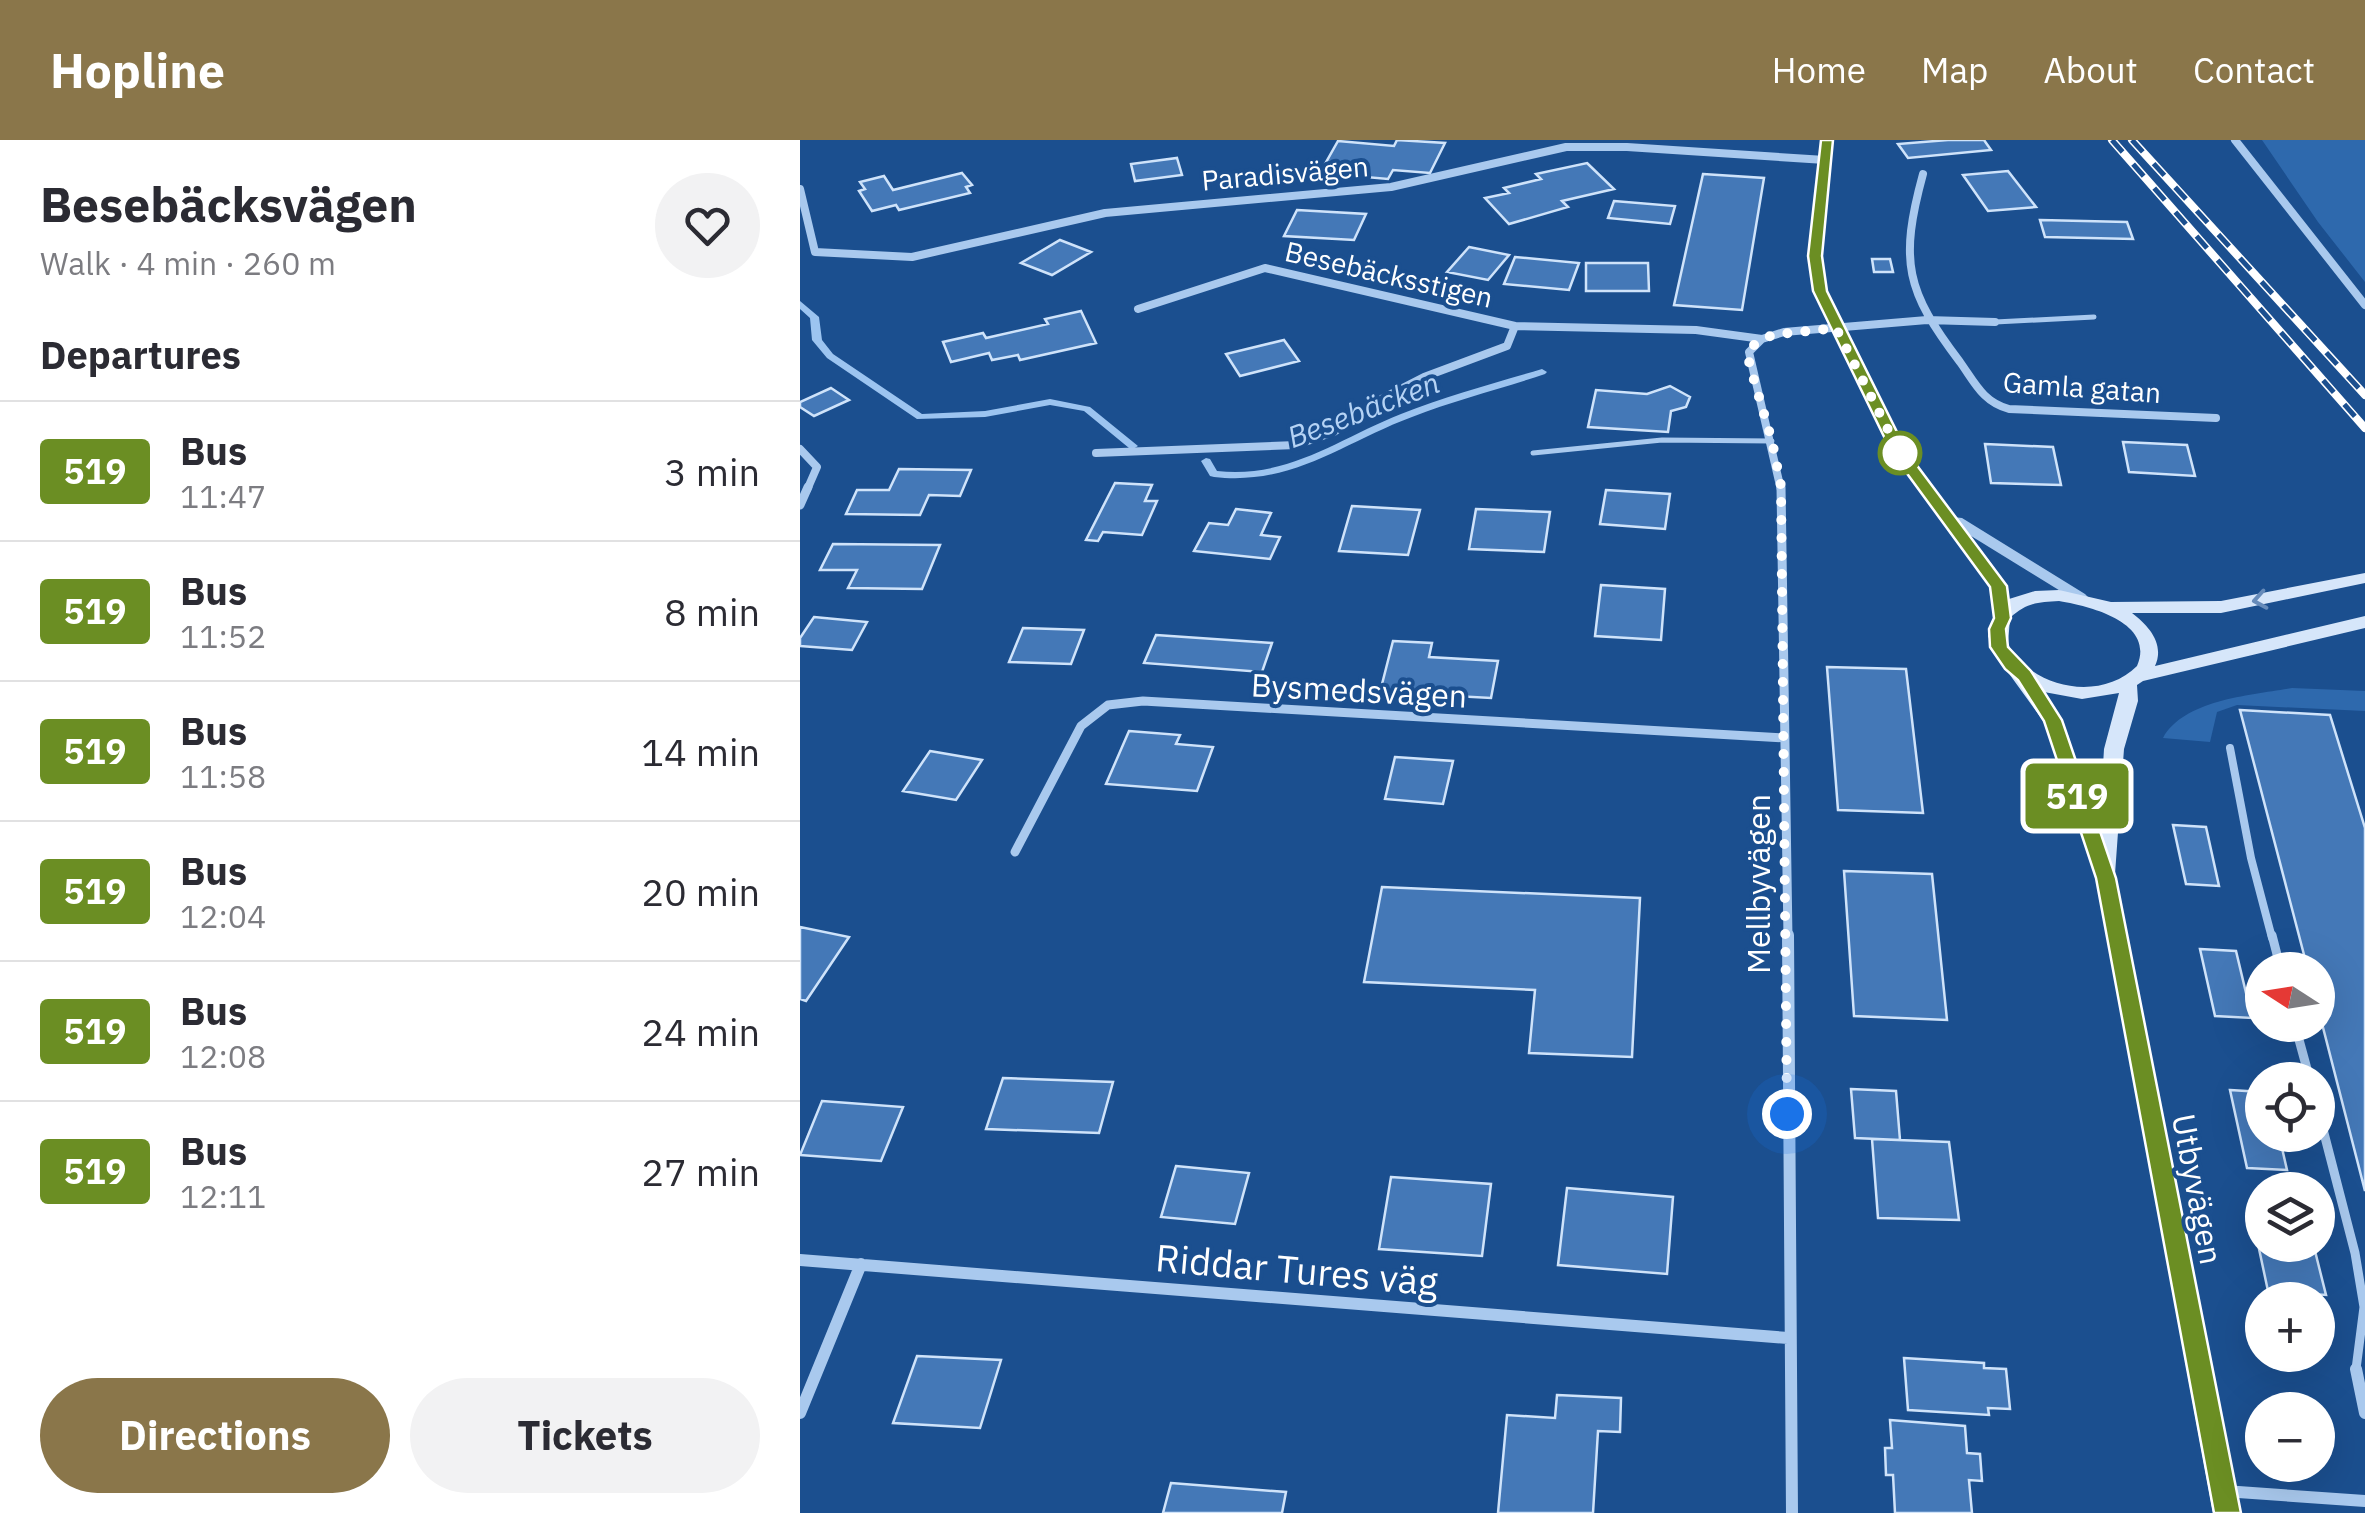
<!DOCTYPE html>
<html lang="en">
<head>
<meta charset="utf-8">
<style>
  body { margin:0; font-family:"IBM Plex Sans",sans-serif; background:#f2f2f3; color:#2b2b33; height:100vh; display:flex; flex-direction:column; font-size:38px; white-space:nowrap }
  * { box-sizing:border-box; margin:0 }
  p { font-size:32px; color:#7c7c81 }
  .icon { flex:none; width:55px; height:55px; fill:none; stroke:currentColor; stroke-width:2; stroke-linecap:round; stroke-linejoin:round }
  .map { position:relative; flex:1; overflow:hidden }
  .sheet { display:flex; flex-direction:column; background:#fff; width:800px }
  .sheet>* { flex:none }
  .badge { padding:0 20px; border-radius:8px; font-size:35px; line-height:65px }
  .needle { width:65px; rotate:282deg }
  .tools { position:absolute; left:1445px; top:812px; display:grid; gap:20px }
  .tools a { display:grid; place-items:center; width:90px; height:90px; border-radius:50%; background:#fff; box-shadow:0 10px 40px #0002; font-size:50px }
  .you { position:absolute; width:50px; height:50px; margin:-25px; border:8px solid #fff; border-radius:50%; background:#1a73e8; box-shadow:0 0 0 15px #1a73e833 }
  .map>.badge { position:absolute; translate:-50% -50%; box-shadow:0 0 0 5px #fff }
  h2 { padding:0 40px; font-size:38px; line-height:90px }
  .round { display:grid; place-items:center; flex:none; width:105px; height:105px; border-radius:52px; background:#f2f2f3 }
  .summary { display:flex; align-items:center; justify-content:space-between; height:170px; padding:0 40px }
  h1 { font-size:48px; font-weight:700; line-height:75px }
  .primary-button { display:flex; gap:20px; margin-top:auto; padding:20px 40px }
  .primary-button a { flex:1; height:115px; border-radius:60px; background:#8a764a; color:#fff; font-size:40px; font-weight:700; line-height:115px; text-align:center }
  .primary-button a+a { background:#f2f2f3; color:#2b2b33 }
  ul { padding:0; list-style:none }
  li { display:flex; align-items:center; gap:30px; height:140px; padding:0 40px; border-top:2px solid #e1e1e2 }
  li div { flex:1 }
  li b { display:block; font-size:38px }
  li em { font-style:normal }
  li .badge { min-width:110px; font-weight:700; text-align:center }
  header { display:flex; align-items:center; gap:60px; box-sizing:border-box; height:140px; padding:0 50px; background:#8a764a; color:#fff }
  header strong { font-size:48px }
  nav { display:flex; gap:55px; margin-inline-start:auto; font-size:35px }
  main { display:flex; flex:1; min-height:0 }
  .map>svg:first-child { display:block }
  .green { fill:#2e69ad }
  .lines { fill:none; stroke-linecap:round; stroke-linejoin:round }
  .stream { fill:#9cc4f0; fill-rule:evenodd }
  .building { fill:#4478b7; stroke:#cfe3fa; stroke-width:2.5 }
  .service-far2 { stroke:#a9c9ee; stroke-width:5 }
  .service-far1 { stroke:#a9c9ee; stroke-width:8 }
  .service { stroke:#a9c9ee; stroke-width:9 }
  .minor-far2 { stroke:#a9c9ee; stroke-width:8 }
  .minor-far1 { stroke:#a9c9ee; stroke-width:9 }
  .minor { stroke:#a9c9ee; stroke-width:12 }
  .tertiary { fill:#a9c9ee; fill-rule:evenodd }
  .secondary { fill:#d6e6fa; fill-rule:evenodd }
  .rail-casing { stroke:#fff; stroke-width:8 }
  .rail { stroke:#1b4f8f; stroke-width:5; stroke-dasharray:16; stroke-linecap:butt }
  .oneway { stroke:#668bba }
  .line { fill:#6b8e23; stroke:#fff; stroke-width:2.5 }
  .walk { stroke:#fff; stroke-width:10; stroke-dasharray:0 18 }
  .stop-dot { fill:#fff; stroke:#6b8e23; stroke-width:5 }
  .labels { text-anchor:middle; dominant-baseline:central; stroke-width:8; stroke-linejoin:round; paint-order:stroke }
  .far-street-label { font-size:28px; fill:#fff; stroke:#1b4f8f }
  .far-water-label { font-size:30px; font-style:italic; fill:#b5d3f5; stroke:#1b4f8f }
  .street-label { font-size:32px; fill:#fff; stroke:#1b4f8f }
  .near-street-label { font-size:38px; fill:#fff; stroke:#1b4f8f }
</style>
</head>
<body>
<header>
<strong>Hopline</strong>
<nav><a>Home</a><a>Map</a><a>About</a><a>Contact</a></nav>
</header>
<main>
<section class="sheet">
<div class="summary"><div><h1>Besebäcksvägen</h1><p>Walk · 4 min · 260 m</p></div><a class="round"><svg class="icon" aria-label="heart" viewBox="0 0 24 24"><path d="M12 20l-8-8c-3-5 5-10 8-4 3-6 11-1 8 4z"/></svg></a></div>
<h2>Departures</h2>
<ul>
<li><span class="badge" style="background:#6b8e23;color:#fff">519</span><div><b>Bus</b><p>11:47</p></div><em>3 min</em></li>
<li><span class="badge" style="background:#6b8e23;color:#fff">519</span><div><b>Bus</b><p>11:52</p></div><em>8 min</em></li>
<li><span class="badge" style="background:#6b8e23;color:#fff">519</span><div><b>Bus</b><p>11:58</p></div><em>14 min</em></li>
<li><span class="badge" style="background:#6b8e23;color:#fff">519</span><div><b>Bus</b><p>12:04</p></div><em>20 min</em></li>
<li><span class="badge" style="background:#6b8e23;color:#fff">519</span><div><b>Bus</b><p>12:08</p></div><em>24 min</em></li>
<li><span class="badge" style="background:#6b8e23;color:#fff">519</span><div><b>Bus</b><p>12:11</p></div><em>27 min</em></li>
</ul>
<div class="primary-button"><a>Directions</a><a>Tickets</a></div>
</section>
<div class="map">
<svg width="1565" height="1373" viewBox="0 0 1565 1373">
  <rect width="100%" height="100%" fill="#1b4f8f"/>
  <path class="green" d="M 1462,0 L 1565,0 L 1565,142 L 1518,82 Z
    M 1492,548 L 1565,551 L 1565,571 L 1437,565 L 1417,572 L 1410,602 L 1363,598 C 1384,559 1453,555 1492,548 Z"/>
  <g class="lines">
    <path class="stream" d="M 0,161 L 19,177 L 22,200 L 33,214 L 122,274 L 185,271 L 250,259 L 290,267 L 338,306 L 333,309 L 329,308 L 284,271 L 250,265 L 185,277 L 117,279 L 27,218 L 12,200 L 10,178 L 0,169 Z
      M 742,229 L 747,232 L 745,234 C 701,249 655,260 612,277 C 542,303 493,346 414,337 L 410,336 L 401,321 L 406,318 L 410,319 L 417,331 C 488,339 538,299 601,274 C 646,256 695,243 742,229 Z"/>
  </g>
  <path class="building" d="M 597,0 L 645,3 L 630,33 L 593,30 L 588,39 L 520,33 L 538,1 L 594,6 Z
    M 1148,0 L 1184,0 L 1191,10 L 1108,18 L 1098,4 Z
    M 377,18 L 382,35 L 335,41 L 331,24 Z
    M 787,23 L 814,49 L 762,61 L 768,67 L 709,84 L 685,58 L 709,53 L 704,48 L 741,39 L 736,34 Z
    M 1208,31 L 1236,67 L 1188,71 L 1163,35 Z
    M 162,33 L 172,45 L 166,47 L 170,53 L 99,70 L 96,65 L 72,71 L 59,51 L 65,49 L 60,42 L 84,36 L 93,50 Z
    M 903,34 L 964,38 L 942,170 L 874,165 Z
    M 814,61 L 875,66 L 870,84 L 808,78 Z
    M 497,70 L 566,74 L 554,100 L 484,96 Z
    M 1240,80 L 1327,82 L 1333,99 L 1245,97 Z
    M 260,100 L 291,112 L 252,135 L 221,123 Z
    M 669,107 L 709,115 L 688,140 L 647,132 Z
    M 715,117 L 779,123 L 769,150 L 704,144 Z
    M 1072,119 L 1090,119 L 1093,132 L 1074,132 Z
    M 786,123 L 848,123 L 849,151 L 786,151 Z
    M 281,171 L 296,203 L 220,220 L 218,215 L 192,220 L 189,213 L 151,222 L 143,202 L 183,193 L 186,198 L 248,184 L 245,179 Z
    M 484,200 L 499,221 L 440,236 L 426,214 Z
    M 870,246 L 890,257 L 886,267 L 871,271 L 868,292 L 788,287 L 796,250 L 847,254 Z
    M 31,248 L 49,260 L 14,276 L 0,267 L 0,262 Z
    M 1323,302 L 1387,305 L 1395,336 L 1329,332 Z
    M 1185,304 L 1253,307 L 1261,345 L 1191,343 Z
    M 99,329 L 171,330 L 160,356 L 129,355 L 120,375 L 46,374 L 57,350 L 89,350 Z
    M 315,343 L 352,345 L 345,361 L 357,361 L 342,395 L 303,392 L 298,401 L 286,400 Z
    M 806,350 L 870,354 L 865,389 L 800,384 Z
    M 552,366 L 620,370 L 608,415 L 539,411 Z
    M 436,369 L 471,373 L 461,395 L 480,397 L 470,419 L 394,411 L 409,383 L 428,385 Z
    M 676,369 L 750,372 L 744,412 L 669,409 Z
    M 33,404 L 140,405 L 122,449 L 48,448 L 57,430 L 20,430 Z
    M 801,445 L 865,449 L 861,500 L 795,496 Z
    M 14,477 L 67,482 L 52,510 L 0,506 L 0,498 Z
    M 223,488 L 284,490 L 271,524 L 209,522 Z
    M 356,495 L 472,503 L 462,532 L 344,523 Z
    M 593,501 L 632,503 L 629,517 L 698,521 L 691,558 L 580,552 Z
    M 1027,527 L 1106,529 L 1123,673 L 1038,670 Z
    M 1440,570 L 1530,575 L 1565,688 L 1565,1051 L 1518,868 L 1518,830 L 1508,830 Z
    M 329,591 L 380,595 L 376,604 L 413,607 L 397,651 L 306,644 Z
    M 130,611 L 182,620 L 156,660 L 103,651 Z
    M 595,617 L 653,621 L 643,664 L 585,659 Z
    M 1373,685 L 1406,687 L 1419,746 L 1386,744 Z
    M 1044,731 L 1132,734 L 1147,880 L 1054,876 Z
    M 582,747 L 840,758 L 832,917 L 729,913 L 735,850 L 564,842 Z
    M 0,787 L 49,797 L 6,861 L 0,859 Z
    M 1400,809 L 1436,811 L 1452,878 L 1415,876 Z
    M 203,938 L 313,942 L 299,993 L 186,989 Z
    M 1051,949 L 1096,951 L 1100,1000 L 1055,998 Z
    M 1430,950 L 1462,952 L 1462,995 L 1479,995 L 1487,1030 L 1447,1028 Z
    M 22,961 L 103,967 L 81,1021 L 0,1015 Z
    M 1072,999 L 1149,1002 L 1159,1080 L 1078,1078 Z
    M 376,1026 L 449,1033 L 435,1084 L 361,1077 Z
    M 591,1037 L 691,1044 L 682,1116 L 579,1109 Z
    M 767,1048 L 873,1057 L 867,1134 L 758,1125 Z
    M 1458,1104 L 1514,1107 L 1526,1155 L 1468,1151 Z
    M 117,1216 L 201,1220 L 180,1288 L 93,1283 Z
    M 1104,1218 L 1184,1223 L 1184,1228 L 1206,1229 L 1210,1269 L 1188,1268 L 1189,1275 L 1108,1270 Z
    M 757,1255 L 821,1258 L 820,1292 L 798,1291 L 793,1373 L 698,1373 L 707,1275 L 755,1278 Z
    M 1090,1280 L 1165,1286 L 1167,1313 L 1180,1314 L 1182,1341 L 1169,1340 L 1172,1373 L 1095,1373 L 1093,1335 L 1086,1335 L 1085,1308 L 1092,1308 Z
    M 371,1343 L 486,1352 L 482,1373 L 363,1373 Z"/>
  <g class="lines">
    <path class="service-far2" d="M 1195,182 L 1294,177
      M 733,313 L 862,300 L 972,301"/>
    <path class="service-far1" d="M 1430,608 L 1451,718 L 1472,798"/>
    <path class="service" d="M 1472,795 L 1481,830
      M 1495,885 L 1510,940
      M 1518,970 L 1555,1113 L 1564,1167 L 1556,1229"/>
    <path class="minor-far2" d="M 1435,0 L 1565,165
      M 1123,34 C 1099,122 1106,151 1160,222 C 1175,243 1183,262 1209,269 L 1416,278
      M 0,49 L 15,112 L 112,117 L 305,73 L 591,47 L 766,7 L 827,7 L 1025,20
      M 338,169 L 465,128 L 715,186
      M 0,309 L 17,327 L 7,350
      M 296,313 L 496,305 L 534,292 L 583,258 L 624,237 L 707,206 L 715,186 L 896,190 L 962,199
      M 981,350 L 949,212 L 962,199 L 984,192 L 1127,180 L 1195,182"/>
    <path class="minor-far1" d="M 981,347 L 988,798
      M 0,365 L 8,347
      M 215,712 L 281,586 L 308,565 L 343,561 L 985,598"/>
    <path class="minor" d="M 988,795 L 992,1373
      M 0,1120 L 988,1198
      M 1556,1229 L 1565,1273
      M 0,1273 L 61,1124
      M 1424,1351 L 1565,1361"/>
    <path class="tertiary" d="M 1021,0 L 1033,0 L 1021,116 L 1026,151 L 1107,313 L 1153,377 L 1162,378 L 1285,454 L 1288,457 L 1285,460 L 1275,460 L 1163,391 C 1193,426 1204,430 1210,478 L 1202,483 L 1196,482 L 1190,446 L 1182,430 L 1154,399 L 1093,313 L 1014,151 L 1009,116 Z"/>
    <path class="secondary" d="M 1565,433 L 1565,443 L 1421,473 L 1332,473 C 1349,486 1365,504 1355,526 L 1565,476 L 1565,488 L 1343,541 L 1337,545 L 1338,561 L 1324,609 L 1315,734 L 1441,1373 L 1413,1373 L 1297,741 L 1244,582 L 1197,517 L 1188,496 L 1196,472 L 1209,459 L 1235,451 L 1259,450 L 1311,462 L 1421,461 ZM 1259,461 C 1289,466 1356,482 1337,526 C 1300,563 1231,548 1208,504 L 1210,478 C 1226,463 1238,462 1259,461 ZM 1244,552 L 1282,559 L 1319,553 L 1304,609 L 1299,693 L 1268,595 Z"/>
    <defs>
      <path id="rail" d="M 1312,0 L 1565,288
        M 1332,0 L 1565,255"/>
    </defs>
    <use href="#rail" class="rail-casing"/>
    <use href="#rail" class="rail"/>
  </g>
  <defs><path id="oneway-chevron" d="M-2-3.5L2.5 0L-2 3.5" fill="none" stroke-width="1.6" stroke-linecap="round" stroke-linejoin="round" transform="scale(2.5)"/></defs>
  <use class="oneway" href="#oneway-chevron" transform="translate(1460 460) rotate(170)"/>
  <path class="line" d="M 1021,0 L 1033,0 L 1022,116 L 1027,151 L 1107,312 L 1207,446 L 1211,478 L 1206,489 L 1208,507 L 1231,531 L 1262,580 L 1316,738 L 1441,1373 L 1414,1373 L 1296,738 L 1244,581 L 1218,540 L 1205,529 L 1190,507 L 1189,489 L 1194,478 L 1190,447 L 1092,313 L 1013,151 L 1008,116 Z"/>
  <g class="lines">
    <path class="walk" d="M 987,974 L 981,346 L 972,301 L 949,223 L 954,205 L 972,195 L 1036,188 L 1100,313"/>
  </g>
  <circle class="stop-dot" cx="1100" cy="313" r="20"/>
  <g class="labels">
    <g class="far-street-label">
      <text transform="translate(485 33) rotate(-5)">Paradisvägen</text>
      <text transform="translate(589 134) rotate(13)">Besebäcksstigen</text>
      <text transform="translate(1282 247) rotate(4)">Gamla gatan</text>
    </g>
    <g class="far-water-label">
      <text transform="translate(563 269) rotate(-21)">Besebäcken</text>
    </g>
    <g class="street-label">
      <text transform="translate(559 550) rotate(3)">Bysmedsvägen</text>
      <text transform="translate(958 744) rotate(-90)">Mellbyvägen</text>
      <text transform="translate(1398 1049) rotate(79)">Utbyvägen</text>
    </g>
    <g class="near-street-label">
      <text transform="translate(497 1129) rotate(5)">Riddar Tures väg</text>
    </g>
  </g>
</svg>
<div class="tools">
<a><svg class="needle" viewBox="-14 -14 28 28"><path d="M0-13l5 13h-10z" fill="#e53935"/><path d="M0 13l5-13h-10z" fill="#7c7c81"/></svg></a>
<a><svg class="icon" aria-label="locate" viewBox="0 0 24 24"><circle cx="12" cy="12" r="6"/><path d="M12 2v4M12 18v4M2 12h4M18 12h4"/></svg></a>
<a><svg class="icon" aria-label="layers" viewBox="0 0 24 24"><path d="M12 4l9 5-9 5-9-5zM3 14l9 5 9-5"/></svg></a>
<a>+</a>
<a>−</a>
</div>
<div class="you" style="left:987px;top:974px"></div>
<b class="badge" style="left:1277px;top:656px;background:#6b8e23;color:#fff">519</b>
</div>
</main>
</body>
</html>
